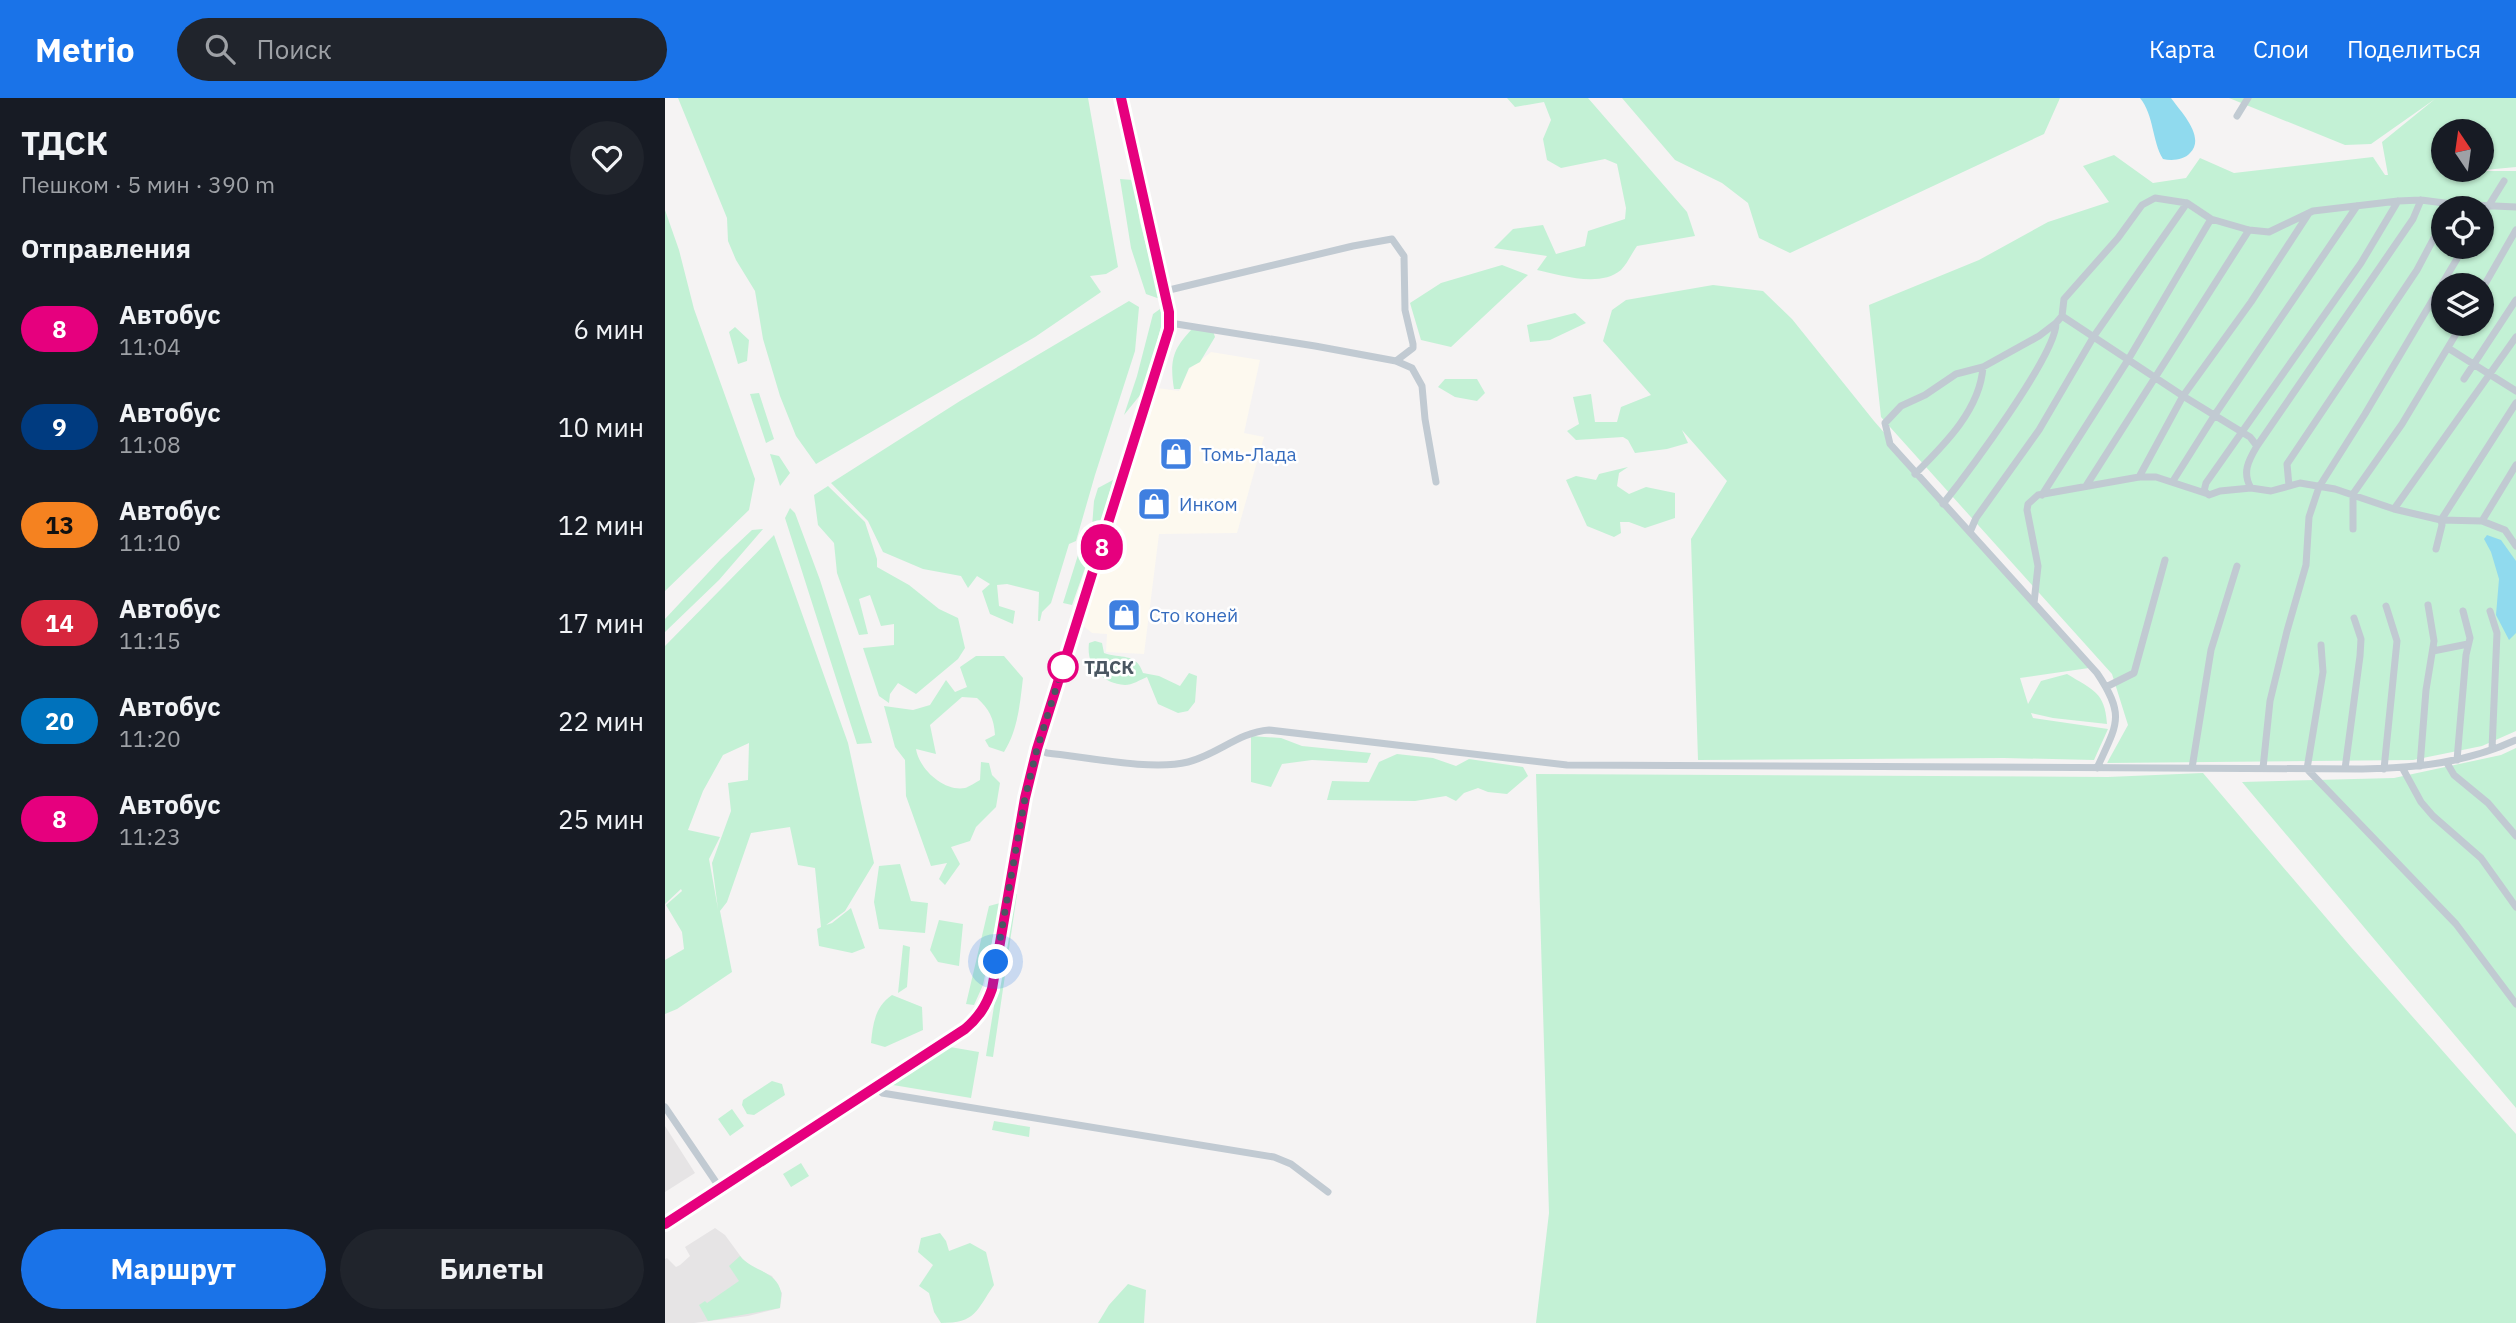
<!DOCTYPE html>
<html lang="ru">
<head>
<meta charset="utf-8">
<style>
  body { margin:0; font-family:"IBM Plex Sans",sans-serif; background:#20242c; color:#f1f3f6; height:100vh; display:flex; flex-direction:column; font-size:26px; white-space:nowrap }
  * { box-sizing:border-box; margin:0 }
  p { font-size:23px; color:#9ea1a6 }
  .icon { flex:none; width:38px; height:38px; fill:none; stroke:currentColor; stroke-width:2; stroke-linecap:round; stroke-linejoin:round }
  .map { position:relative; flex:1; overflow:hidden }
  .side { display:flex; flex-direction:column; background:#171b24; width:665px }
  .side>* { flex:none }
  .badge { padding:0 14px; border-radius:23px; font-size:24px; line-height:46px }
  .needle { width:46px; rotate:347deg }
  .buttons { position:absolute; left:1766px; top:21px; display:grid; gap:14px }
  .buttons a { display:grid; place-items:center; width:63px; height:63px; border-radius:50%; background:#171b24; box-shadow:0 2px 5px #0004; font-size:35px }
  .you { position:absolute; width:35px; height:35px; margin:-18px; border:5px solid #fff; border-radius:50%; background:#1a73e8; box-shadow:0 0 0 10px #1a73e833 }
  .map>.badge { position:absolute; translate:-50% -50%; box-shadow:0 0 0 4px #fff }
  h2 { padding:0 21px; font-size:26px; line-height:63px }
  .round { display:grid; place-items:center; flex:none; width:74px; height:74px; border-radius:37px; background:#20242c }
  .summary { display:flex; align-items:center; justify-content:space-between; height:119px; padding:0 21px }
  h1 { font-size:33px; font-weight:700; line-height:52px }
  .action { display:flex; gap:14px; margin-top:auto; padding:14px 21px }
  .action a { flex:1; height:80px; border-radius:42px; background:#1a73e8; color:#fff; font-size:28px; font-weight:700; line-height:80px; text-align:center }
  .action a+a { background:#20242c; color:#f1f3f6 }
  ul { padding:0; list-style:none }
  li { display:flex; align-items:center; gap:21px; height:98px; padding:0 21px }
  li div { flex:1 }
  li b { display:block; font-size:26px }
  li em { font-style:normal }
  li .badge { min-width:77px; font-weight:700; text-align:center }
  header { display:flex; align-items:center; gap:42px; box-sizing:border-box; height:98px; padding:0 35px; background:#1a73e8; color:#fff }
  header strong { font-size:33px }
  nav { display:flex; gap:38px; margin-inline-start:auto; font-size:24px }
  .search { width:490px; height:63px; background:#20242c; display:flex; align-items:center; gap:18px; box-sizing:border-box; padding:0 24px; border-radius:38px; color:#9ea1a6; font-size:26px }
  main { display:flex; flex:1; min-height:0 }
  .map>svg:first-child { display:block }
  .commercial { fill:#fdf9ef }
  .education { fill:#e6e4e5 }
  .green { fill:#c3f1d5; fill-rule:evenodd }
  .water { fill:#90daee }
  .lines { fill:none; stroke-linecap:round; stroke-linejoin:round }
  .minor { stroke:#c1cad2; stroke-width:7 }
  .major { stroke:#b3c2d1; stroke-width:9 }
  .line-casing { stroke:#fff; stroke-width:16 }
  .line { stroke:#e6007e; stroke-width:10 }
  .walk { stroke:#4a5661; stroke-width:7; stroke-dasharray:0 12.6 }
  .stop-dot { fill:#fff; stroke:#e6007e; stroke-width:3.5 }
  .labels { text-anchor:middle; dominant-baseline:central; stroke-width:5; stroke-linejoin:round; paint-order:stroke }
  .shop-label { font-size:19px; fill:#366cbe; stroke:#fff; text-anchor:start }
  .stop-label { font-size:19px; font-weight:bold; fill:#4a5661; stroke:#fff; text-anchor:start }
</style>
</head>
<body>
<header>
<strong>Metrio</strong>
<div class="search"><svg class="icon" aria-label="search" viewBox="0 0 24 24"><circle cx="10" cy="10" r="6"/><path d="M15 15l6 6"/></svg>Поиск</div>
<nav><a>Карта</a><a>Слои</a><a>Поделиться</a></nav>
</header>
<main>
<section class="side">
<div class="summary"><div><h1>ТДСК</h1><p>Пешком · 5 мин · 390 m</p></div><a class="round"><svg class="icon" aria-label="heart" viewBox="0 0 24 24"><path d="M12 20l-8-8c-3-5 5-10 8-4 3-6 11-1 8 4z"/></svg></a></div>
<h2>Отправления</h2>
<ul>
<li><span class="badge" style="background:#e6007e;color:#fff">8</span><div><b>Автобус</b><p>11:04</p></div><em>6 мин</em></li>
<li><span class="badge" style="background:#003b80;color:#fff">9</span><div><b>Автобус</b><p>11:08</p></div><em>10 мин</em></li>
<li><span class="badge" style="background:#f58220;color:#111">13</span><div><b>Автобус</b><p>11:10</p></div><em>12 мин</em></li>
<li><span class="badge" style="background:#d7263d;color:#fff">14</span><div><b>Автобус</b><p>11:15</p></div><em>17 мин</em></li>
<li><span class="badge" style="background:#0072bc;color:#fff">20</span><div><b>Автобус</b><p>11:20</p></div><em>22 мин</em></li>
<li><span class="badge" style="background:#e6007e;color:#fff">8</span><div><b>Автобус</b><p>11:23</p></div><em>25 мин</em></li>
</ul>
<div class="action"><a>Маршрут</a><a>Билеты</a></div>
</section>
<div class="map">
<svg width="1851" height="1225" viewBox="0 0 1851 1225">
  <rect width="100%" height="100%" fill="#f5f3f3"/>
  <path class="commercial" d="M 546,254 L 595,262 L 579,335 L 599,339 L 572,435 L 494,436 L 479,556 L 441,554 L 442,536 L 427,535 L 417,527 L 492,290 L 514,293 L 524,271 Z"/>
  <path class="education" d="M 0,1028 L 30,1075 L 0,1094 Z
    M 50,1130 L 60,1137 L 82,1167 L 107,1178 L 117,1195 L 115,1210 L 83,1218 L 29,1225 L 0,1225 L 0,1161 L 2,1160 L 11,1169 L 15,1167 L 25,1158 L 20,1149 Z"/>
  <path class="green" d="M 13,0 L 423,0 L 453,169 L 441,176 L 425,178 L 436,194 L 370,239 L 151,366 L 131,338 L 115,298 L 98,241 L 90,193 L 71,162 L 63,143 L 62,120 Z
    M 842,0 L 923,0 L 1022,114 L 1030,138 L 972,148 C 967,155 962,166 956,172 C 935,190 895,177 872,172 L 882,158 L 829,150 L 848,131 L 878,127 L 891,156 L 920,148 L 923,133 L 960,121 L 961,110 L 952,66 L 940,61 L 896,70 L 882,62 L 878,41 L 886,22 L 879,4 L 850,9 Z
    M 957,0 L 1395,0 L 1379,36 L 1125,155 L 1094,140 L 1083,105 L 1057,85 L 1010,62 Z
    M 1564,0 L 1851,0 L 1851,69 L 1809,73 L 1851,73 L 1851,633 L 1817,648 L 1748,662 L 1442,665 L 1463,627 L 1447,576 L 1216,319 L 1204,207 L 1314,162 L 1383,124 L 1444,104 L 1418,68 L 1449,57 L 1488,85 L 1521,80 L 1535,60 L 1569,75 L 1708,59 L 1720,77 L 1723,77 L 1717,44 L 1770,1 L 1706,46 L 1680,47 ZM 1778,33 L 1816,33 L 1816,72 L 1778,72 ZM 1778,110 L 1816,110 L 1816,149 L 1778,149 ZM 1778,187 L 1816,187 L 1816,226 L 1778,226 Z
    M 455,81 L 468,82 L 475,124 L 495,201 L 481,196 L 466,150 Z
    M 0,112 L 14,152 L 29,211 L 90,381 L 84,412 L 0,493 Z
    M 837,167 L 863,177 L 786,249 L 756,242 L 745,205 L 776,185 Z
    M 1048,187 L 1098,193 L 1127,221 L 1209,323 L 1424,570 L 1355,580 L 1363,606 L 1376,583 L 1402,576 C 1428,592 1440,594 1442,626 L 1388,620 L 1366,615 L 1368,620 L 1443,631 L 1429,662 L 1339,660 L 1033,662 L 1026,441 L 1062,383 L 1017,332 L 1023,345 L 1002,351 L 970,355 L 963,342 L 958,339 L 911,342 L 902,333 L 914,326 L 908,299 L 926,296 L 930,324 L 952,324 L 956,309 L 986,297 L 938,243 L 947,212 L 961,202 Z
    M 464,203 L 474,209 L 470,253 L 430,377 L 411,443 L 404,446 L 386,505 L 377,514 L 375,523 L 373,523 L 374,494 L 342,486 L 332,487 L 334,508 L 350,513 L 348,526 L 325,516 L 317,493 L 325,486 L 312,478 L 303,490 L 296,478 L 258,471 L 218,454 L 203,423 L 166,385 L 295,303 Z
    M 495,211 L 498,221 L 480,291 L 459,317 L 472,278 L 488,216 Z
    M 910,215 L 921,225 L 885,242 L 865,244 L 862,227 Z
    M 531,227 L 547,230 L 550,239 L 535,264 L 524,270 L 515,291 L 509,291 C 504,260 509,249 531,227 Z
    M 70,229 L 84,242 L 82,263 L 73,266 L 64,234 Z
    M 780,281 L 812,281 L 820,295 L 812,303 L 790,299 L 773,289 Z
    M 94,295 L 109,341 L 101,345 L 85,296 Z
    M 105,356 L 114,358 L 125,375 L 115,388 Z
    M 963,369 L 954,375 L 952,388 L 964,396 L 981,389 L 1010,395 L 1010,420 L 980,430 L 964,424 L 955,424 L 956,435 L 949,439 L 922,428 L 901,382 L 911,378 L 931,382 L 934,376 Z
    M 448,382 L 435,429 L 427,429 L 429,403 L 433,390 Z
    M 163,388 L 200,424 L 212,461 L 212,469 L 244,487 L 274,511 L 293,520 L 300,550 L 293,561 L 251,596 L 233,585 L 225,596 L 224,605 L 214,598 L 198,550 L 229,547 L 229,526 L 216,528 L 205,497 L 194,501 L 203,536 L 194,537 L 172,475 L 169,445 L 153,427 L 149,397 Z
    M 125,410 L 130,415 L 155,482 L 207,645 L 192,646 L 120,420 Z
    M 98,431 L 54,482 L 0,534 L 0,521 L 56,461 L 87,432 Z
    M 109,437 L 183,645 L 209,765 L 180,813 L 161,827 L 167,825 L 186,810 L 200,850 L 187,855 L 154,848 L 152,831 L 156,829 L 150,770 L 133,767 L 125,729 L 86,735 L 62,804 L 55,813 L 67,874 L 12,911 L 0,916 L 0,862 L 19,851 L 17,834 L 1,807 L 17,793 L 16,791 L 0,806 L 0,548 ZM 84,645 L 83,682 L 63,685 L 66,713 L 47,765 L 53,811 L 44,761 L 55,739 L 23,732 L 38,693 L 58,657 Z
    M 419,438 L 430,442 L 407,507 L 398,505 Z
    M 430,543 L 437,545 L 439,555 C 455,561 471,554 478,575 L 494,578 L 515,588 L 524,575 L 532,578 L 530,604 L 523,613 L 513,615 L 493,606 L 482,579 C 475,582 467,587 460,587 C 436,585 421,568 424,545 Z
    M 311,558 L 339,558 L 358,580 C 355,605 353,632 339,654 L 324,649 L 320,642 L 330,637 C 329,620 324,611 312,600 L 297,599 L 265,627 L 271,656 L 251,651 C 254,671 279,694 300,690 C 304,689 311,684 315,682 L 316,664 L 324,665 L 327,677 L 335,685 L 331,709 L 311,729 L 305,743 L 286,749 L 295,766 L 280,787 L 274,781 L 282,765 L 266,768 L 241,698 L 240,662 L 230,649 L 219,608 L 248,612 L 265,607 L 281,582 L 290,594 L 302,589 L 295,569 Z
    M 586,638 L 616,640 L 637,648 L 706,655 L 702,665 L 647,662 L 617,666 L 606,689 L 586,684 Z
    M 1851,650 L 1851,1010 L 1577,684 L 1729,680 L 1836,657 Z
    M 732,656 L 768,660 L 791,668 L 804,661 L 858,669 L 863,678 L 842,696 L 823,694 L 813,690 L 799,695 L 791,703 L 781,698 L 750,703 L 662,702 L 667,683 L 704,684 L 714,664 Z
    M 1538,675 L 1686,849 L 1851,1036 L 1851,1225 L 871,1225 L 884,1115 L 871,676 L 1443,679 Z
    M 235,766 L 246,803 L 263,805 L 260,835 L 214,831 L 209,804 L 214,768 Z
    M 347,796 L 352,796 L 328,959 L 321,958 Z
    M 335,805 L 318,887 L 309,907 L 301,906 L 324,808 Z
    M 274,822 L 298,826 L 294,868 L 273,864 L 265,852 Z
    M 238,847 L 245,849 L 242,889 L 233,895 Z
    M 227,897 L 257,909 L 258,932 L 220,949 L 206,945 C 208,925 210,909 227,897 Z
    M 285,949 L 314,954 L 306,1000 L 228,987 Z
    M 107,983 L 117,986 L 120,997 L 89,1017 L 82,1016 L 77,1007 L 78,1002 Z
    M 67,1011 L 79,1028 L 65,1038 L 53,1021 Z
    M 329,1023 L 365,1029 L 364,1039 L 327,1032 Z
    M 136,1065 L 144,1078 L 126,1089 L 118,1076 Z
    M 275,1135 L 281,1143 L 284,1153 L 305,1145 L 321,1154 L 329,1187 C 311,1213 311,1225 276,1225 L 269,1214 L 264,1195 L 254,1188 L 268,1167 L 253,1154 L 256,1140 Z
    M 75,1158 C 87,1173 112,1173 116,1194 C 117,1197 115,1205 115,1210 L 43,1223 L 34,1207 L 40,1203 L 42,1205 L 74,1183 L 64,1168 Z
    M 463,1186 L 481,1192 L 479,1225 L 433,1225 L 444,1207 Z"/>
  <path class="water" d="M 1475,0 L 1506,0 C 1516,14 1541,39 1525,55 C 1519,62 1507,63 1498,61 C 1487,43 1489,17 1475,0 Z
    M 1822,437 L 1836,442 L 1851,463 L 1851,535 L 1844,542 L 1831,517 L 1834,481 L 1826,454 L 1819,441 Z"/>
  <g class="lines">
    <path class="minor" d="M 1572,18 L 1583,0
      M 1816,120 L 1839,83
      M 500,193 L 688,148 L 727,141 L 739,158 L 740,212 L 748,246 L 748,250 L 731,263
      M 1816,193 L 1851,132
      M 1397,218 L 1518,298 L 1585,339 L 1592,348 C 1583,363 1577,375 1586,390 L 1606,393 L 1635,385 L 1670,391 L 1729,411 L 1776,422 L 1817,423 L 1840,432 L 1851,448
      M 505,225 L 650,248 L 731,263 L 747,270 L 757,288 L 760,321 L 771,384
      M 1783,250 L 1851,293
      M 1799,281 L 1851,202
      M 1592,348 L 1748,121 L 1756,102
      M 1250,376 C 1279,347 1315,312 1318,269
      M 1474,379 L 1518,298 L 1586,204 L 1644,115
      M 1508,383 L 1549,318 L 1692,108
      M 1421,388 L 1584,132
      M 1624,388 L 1622,366 L 1752,172 L 1778,123
      M 1586,390 L 1555,393 L 1544,397 L 1539,393 L 1541,385 L 1696,165 L 1733,103
      M 1377,397 L 1463,262 L 1546,121
      M 1278,406 C 1301,377 1392,256 1391,225
      M 1729,411 L 1851,239
      M 1817,423 L 1851,367
      M 1688,431 L 1688,396 L 1737,326 L 1797,226
      M 1305,434 L 1311,420 L 1374,332 L 1429,238 L 1522,105
      M 1771,451 L 1777,427 L 1776,422 L 1851,305
      M 1369,505 L 1373,468 L 1362,412 L 1363,406 L 1373,397 L 1474,379 L 1491,379 L 1543,396
      M 1825,513 L 1832,535 L 1827,651
      M 1768,553 L 1803,546
      M 1441,589 L 1469,575 L 1500,462
      M 372,651 L 382,655 C 421,659 487,673 523,664 C 552,657 574,634 604,632 L 902,667 L 1697,671 C 1750,670 1802,665 1851,642
      M 1792,662 L 1801,557 L 1805,540 L 1798,513
      M 1782,665 L 1789,677 L 1823,705 L 1851,738
      M 1755,668 L 1761,592 L 1769,543 L 1763,507
      M 1432,670 C 1452,626 1461,618 1432,575 L 1225,346 L 1220,325 L 1236,308 L 1260,297 L 1291,276 L 1318,269 L 1374,238 L 1391,225 L 1397,218 L 1399,201 L 1453,140 L 1477,107 L 1490,100 L 1522,105 L 1546,121 L 1584,132 L 1604,134 L 1648,113 L 1733,103 L 1756,102 L 1787,106 L 1851,109
      M 1527,670 L 1546,552 L 1572,468
      M 1598,670 L 1605,603 L 1622,533 L 1641,467 L 1644,419 L 1654,389 L 1700,316 L 1799,149
      M 1642,671 L 1791,826 L 1851,906
      M 1642,671 L 1658,574 L 1656,547
      M 1680,671 L 1695,558 L 1696,541 L 1689,520
      M 1719,671 L 1732,543 L 1721,508
      M 1738,671 L 1756,704 L 1768,718 L 1816,760 L 1851,809
      M 212,987 L 217,995 L 609,1059 L 626,1066 L 663,1094
      M 0,1009 L 55,1090"/>
    <path class="major" d="M 0,1126 L 300,931 C 314,919 321,908 327,891 L 367,668 L 504,231 L 504,214 L 456,0"/>
  </g>
  <g class="lines">
    <defs>
      <path id="line" d="M 0,1126 L 300,931 C 314,919 321,908 327,891 L 360,700 L 372,651 L 504,231 L 504,214 L 456,0"/>
    </defs>
    <use href="#line" class="line-casing"/>
    <use href="#line" class="line"/>
    <path class="walk" d="M 331,864 L 360,700 L 372,651 L 399,565 L 398,569"/>
  </g>
  <defs>
    <symbol id="shop-square" viewBox="-11 -11 22 22"><rect x="-9" y="-9" width="18" height="18" rx="4" fill="#3f7fe0" stroke="#fff"/><path d="M-5-2.5h2.3a2.7 3.5 0 0 1 5.4 0H5L5.5 6h-11ZM-1.5-2.5h3a1.5 2.3 0 0 0-3 0Z" fill="#fff"/></symbol>
  </defs>
  <g fill-rule="evenodd">
    <use href="#shop-square" x="492" y="337" width="38" height="38"/>
    <use href="#shop-square" x="470" y="387" width="38" height="38"/>
    <use href="#shop-square" x="440" y="498" width="38" height="38"/>
  </g>
  <circle class="stop-dot" cx="398" cy="569" r="14"/>
  <g class="labels">
    <g class="shop-label">
      <text x="536" y="356">Томь-Лада</text>
      <text x="514" y="406">Инком</text>
      <text x="484" y="517">Сто коней</text>
    </g>
    <g class="stop-label">
      <text x="419" y="569">ТДСК</text>
    </g>
  </g>
</svg>
<div class="buttons">
<a><svg class="needle" viewBox="-14 -14 28 28"><path d="M0-13l5 13h-10z" fill="#e53935"/><path d="M0 13l5-13h-10z" fill="#9ea1a6"/></svg></a>
<a><svg class="icon" aria-label="locate" viewBox="0 0 24 24"><circle cx="12" cy="12" r="6"/><path d="M12 2v4M12 18v4M2 12h4M18 12h4"/></svg></a>
<a><svg class="icon" aria-label="layers" viewBox="0 0 24 24"><path d="M12 4l9 5-9 5-9-5zM3 14l9 5 9-5"/></svg></a>
</div>
<div class="you" style="left:331px;top:864px"></div>
<b class="badge" style="left:437px;top:449px;background:#e6007e;color:#fff">8</b>
</div>
</main>
</body>
</html>
